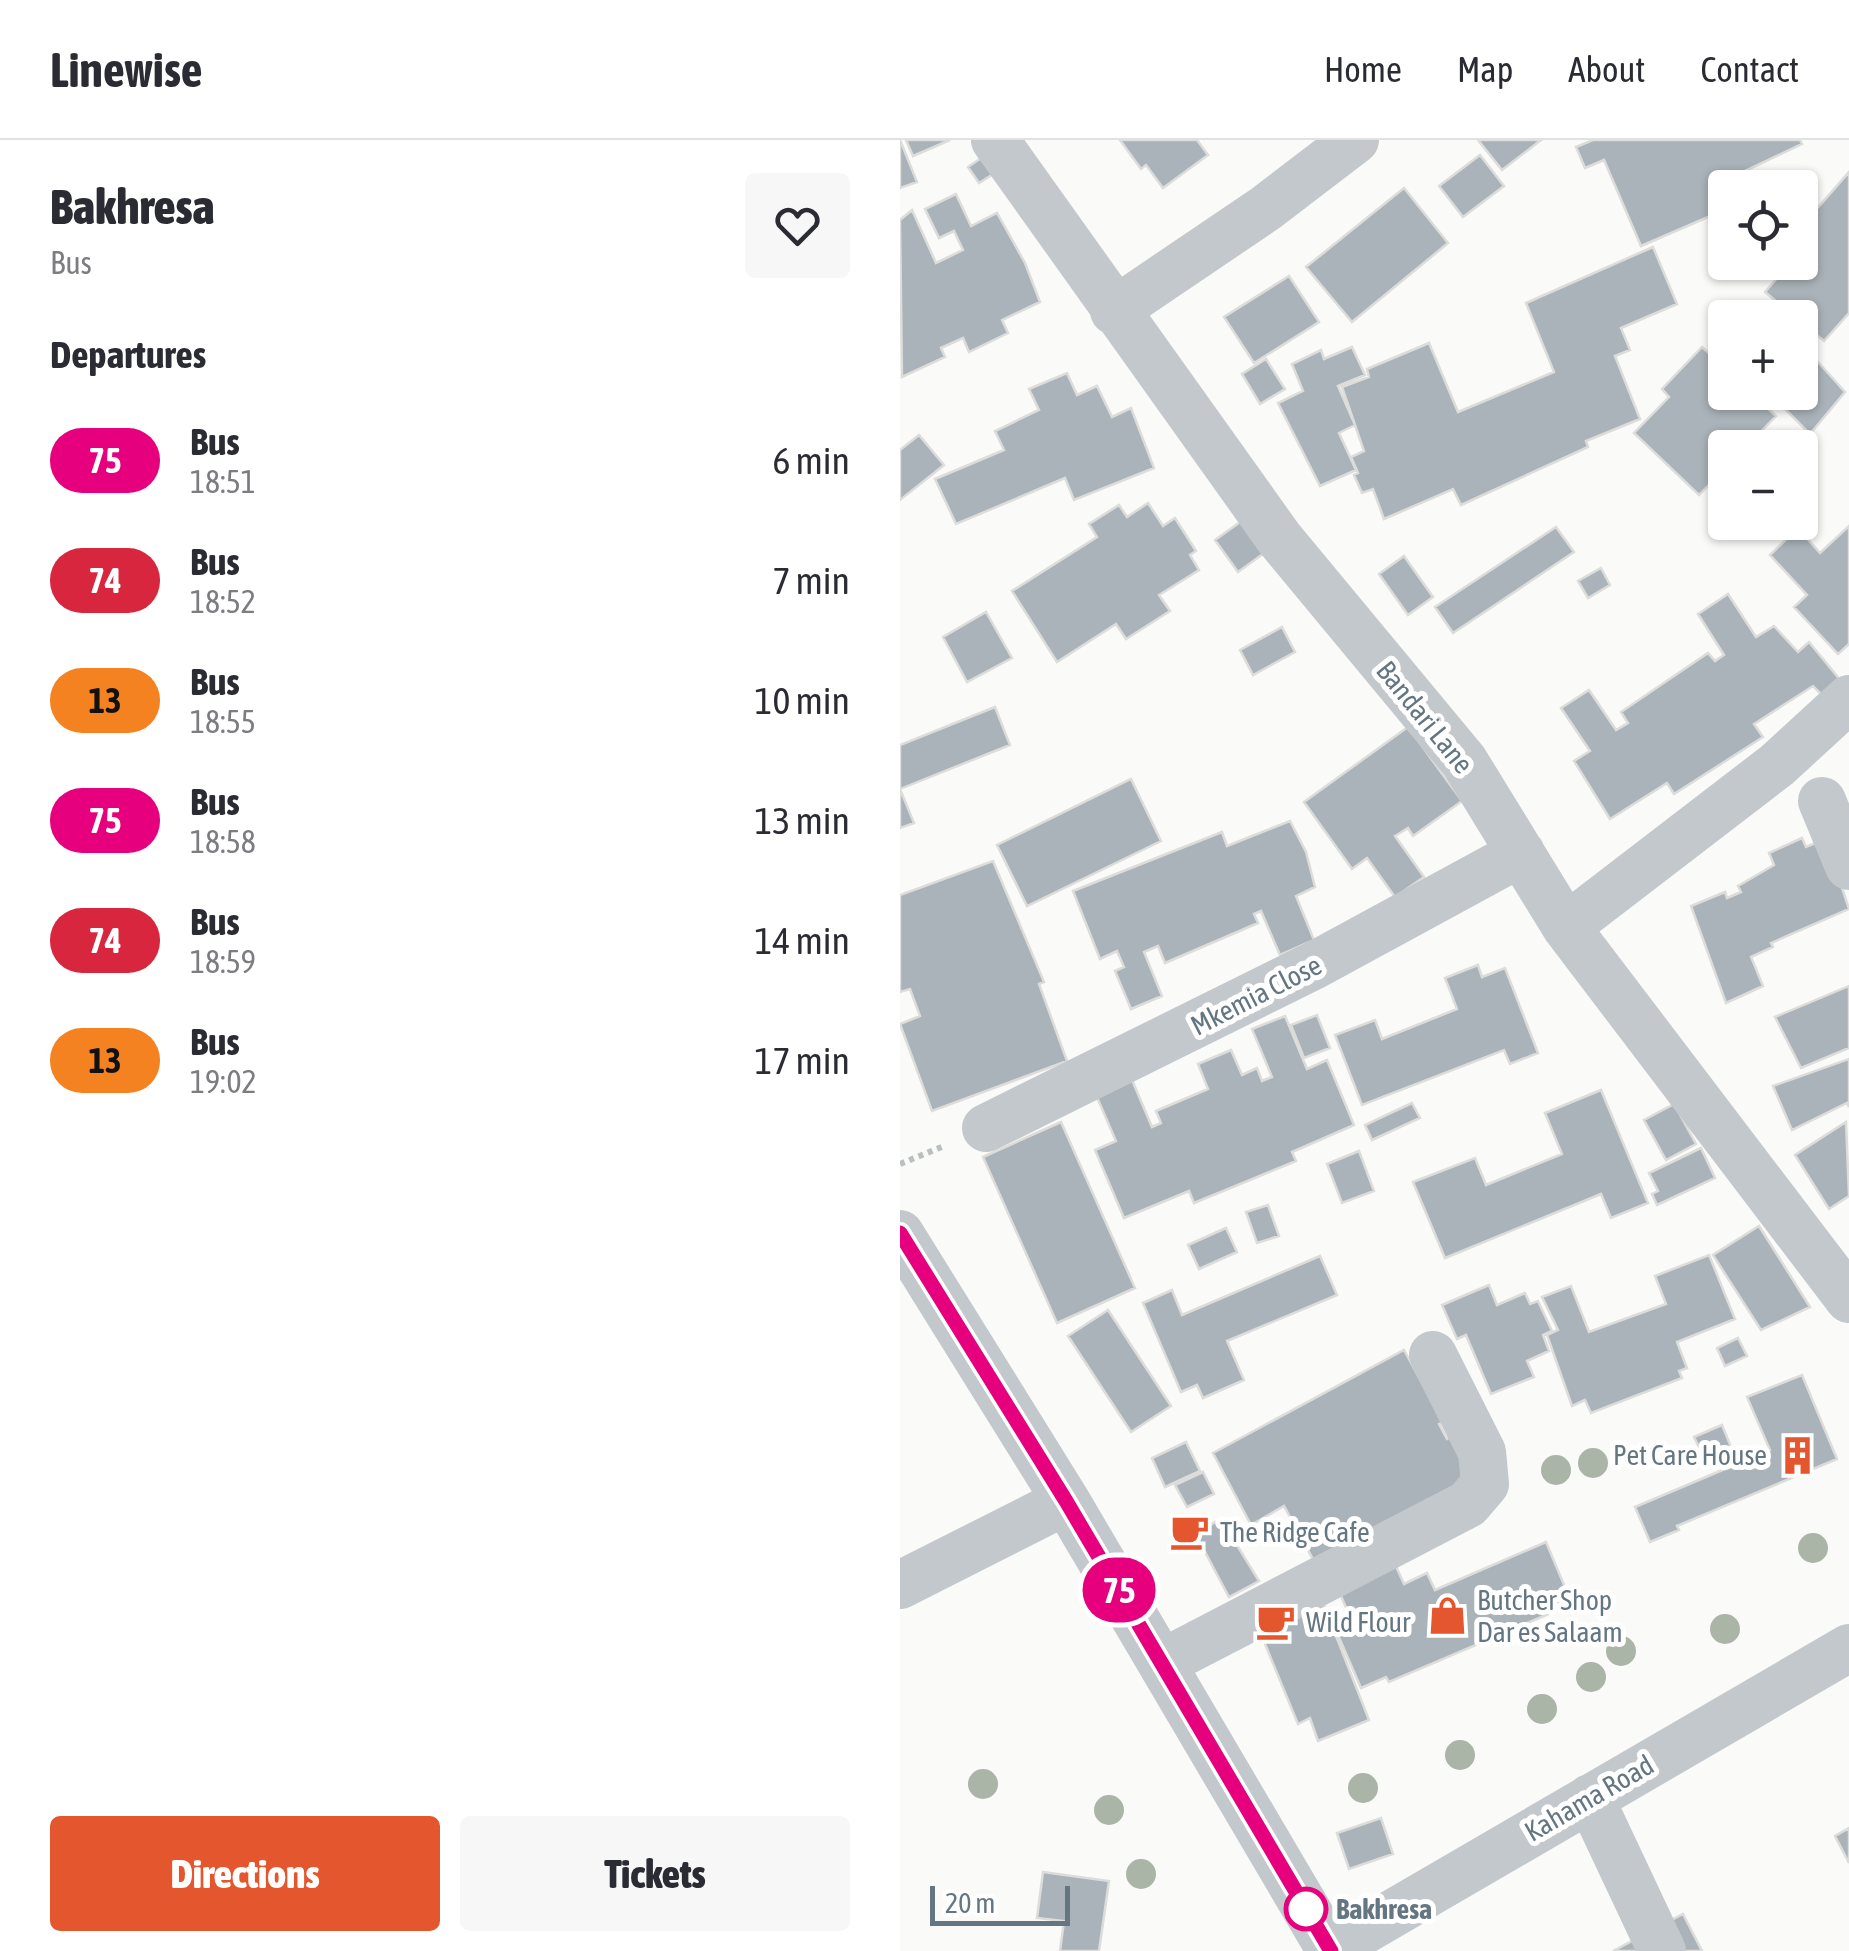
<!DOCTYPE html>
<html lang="en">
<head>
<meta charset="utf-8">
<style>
  body { margin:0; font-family:"Asap Condensed",sans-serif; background:#f7f7f7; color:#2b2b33; height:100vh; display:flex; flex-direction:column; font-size:38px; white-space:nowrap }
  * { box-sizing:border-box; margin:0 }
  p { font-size:32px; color:#7c7c81 }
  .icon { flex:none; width:55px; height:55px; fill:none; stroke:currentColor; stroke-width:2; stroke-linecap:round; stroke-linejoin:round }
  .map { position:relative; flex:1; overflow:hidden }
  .details { display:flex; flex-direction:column; background:#fff; width:900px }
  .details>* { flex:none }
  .badge { padding:0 20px; border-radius:32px; font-size:35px; line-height:65px }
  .buttons { position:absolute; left:808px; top:30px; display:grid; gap:20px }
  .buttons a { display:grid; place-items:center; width:110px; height:110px; border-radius:10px; background:#fff; box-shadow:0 2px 8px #0004; font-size:50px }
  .scale { position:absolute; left:30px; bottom:25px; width:140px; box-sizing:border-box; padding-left:10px; border:5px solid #657683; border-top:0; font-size:28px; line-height:35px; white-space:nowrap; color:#657683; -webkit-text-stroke:8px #fff; paint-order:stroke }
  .map>.badge { position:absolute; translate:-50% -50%; box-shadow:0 0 0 5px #fff }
  h2 { padding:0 50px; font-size:38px; line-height:90px }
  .round { display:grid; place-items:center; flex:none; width:105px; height:105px; border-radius:10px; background:#f7f7f7 }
  .head { display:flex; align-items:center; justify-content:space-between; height:170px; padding:0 50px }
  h1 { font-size:48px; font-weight:800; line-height:75px }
  .button { display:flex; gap:20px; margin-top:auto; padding:20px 50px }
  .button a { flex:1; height:115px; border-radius:10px; background:#e4572e; color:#fff; font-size:40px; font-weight:800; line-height:115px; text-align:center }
  .button a+a { background:#f7f7f7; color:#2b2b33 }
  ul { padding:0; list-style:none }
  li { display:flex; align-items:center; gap:30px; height:120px; padding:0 50px }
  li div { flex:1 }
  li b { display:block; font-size:38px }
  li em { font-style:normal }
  li .badge { min-width:110px; font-weight:700; text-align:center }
  header { display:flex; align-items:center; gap:60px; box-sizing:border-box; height:140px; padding:0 50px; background:#fff; border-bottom:2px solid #e1e1e2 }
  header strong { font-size:48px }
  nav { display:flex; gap:55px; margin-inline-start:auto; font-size:35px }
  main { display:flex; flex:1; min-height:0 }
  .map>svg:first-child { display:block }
  .building { fill:#aab3b9; stroke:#dcdcda; stroke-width:2.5 }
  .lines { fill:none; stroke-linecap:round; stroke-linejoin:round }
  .path { stroke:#bbbfc2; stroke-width:6; stroke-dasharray:5 5; stroke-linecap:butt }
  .minor { stroke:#c3c8cc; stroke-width:48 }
  .tree { fill:#aab4a7 }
  .line-casing { stroke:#fff; stroke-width:22 }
  .line { stroke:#e6007e; stroke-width:15 }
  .stop-dot { fill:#fff; stroke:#e6007e; stroke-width:5 }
  .labels { text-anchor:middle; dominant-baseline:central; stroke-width:10; stroke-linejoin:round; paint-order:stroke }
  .street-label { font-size:28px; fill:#657683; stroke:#fff }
  .poi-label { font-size:28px; fill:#657683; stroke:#fff; text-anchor:start }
  .stop-label { font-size:28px; font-weight:bold; fill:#657683; stroke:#fff; text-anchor:start }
</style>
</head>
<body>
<header>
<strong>Linewise</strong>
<nav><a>Home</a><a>Map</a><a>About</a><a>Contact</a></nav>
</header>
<main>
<section class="details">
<div class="head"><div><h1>Bakhresa</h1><p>Bus</p></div><a class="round"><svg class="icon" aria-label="heart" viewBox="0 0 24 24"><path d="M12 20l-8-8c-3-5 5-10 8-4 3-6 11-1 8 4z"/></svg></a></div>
<h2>Departures</h2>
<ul>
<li><span class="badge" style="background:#e6007e;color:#fff">75</span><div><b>Bus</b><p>18:51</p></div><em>6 min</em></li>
<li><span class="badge" style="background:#d7263d;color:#fff">74</span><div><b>Bus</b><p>18:52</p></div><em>7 min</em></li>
<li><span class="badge" style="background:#f58220;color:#111">13</span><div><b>Bus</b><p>18:55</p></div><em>10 min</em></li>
<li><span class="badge" style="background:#e6007e;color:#fff">75</span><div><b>Bus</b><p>18:58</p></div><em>13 min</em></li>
<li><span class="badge" style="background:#d7263d;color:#fff">74</span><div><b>Bus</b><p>18:59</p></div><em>14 min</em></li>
<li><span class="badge" style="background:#f58220;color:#111">13</span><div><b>Bus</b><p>19:02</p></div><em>17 min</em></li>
</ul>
<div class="button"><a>Directions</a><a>Tickets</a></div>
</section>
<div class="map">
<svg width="949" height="1811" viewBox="0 0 949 1811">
  <rect width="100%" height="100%" fill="#fafaf8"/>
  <path class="building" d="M 0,0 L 17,42 L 0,48 Z
    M 6,0 L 50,0 L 13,16 Z
    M 220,0 L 297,0 L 308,15 L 263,48 L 246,25 L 241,29 Z
    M 578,0 L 641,0 L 602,30 Z
    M 693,0 L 900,0 L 902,4 L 847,30 L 875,48 L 825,48 L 825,76 L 817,79 L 815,74 L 741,106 L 704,20 L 685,28 L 676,7 Z
    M 87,14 L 98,31 L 79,43 L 68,27 Z
    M 580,15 L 604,46 L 563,77 L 539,46 Z
    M 949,32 L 949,173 L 924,201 L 865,152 L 891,122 L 900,122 L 900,113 L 911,101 L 900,88 Z
    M 504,48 L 548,103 L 452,182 L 406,127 Z
    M 56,54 L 71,86 L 97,73 L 125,123 L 140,162 L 102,180 L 108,193 L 69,212 L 63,198 L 41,208 L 45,217 L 2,237 L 0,80 L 12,70 L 36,123 L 63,110 L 54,91 L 39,98 L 25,69 Z
    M 753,107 L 777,164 L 721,188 L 730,210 L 715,216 L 740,279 L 686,301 L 688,307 L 561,365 L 553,349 L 484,379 L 473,349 L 462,353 L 454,335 L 458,333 L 451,317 L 464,311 L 442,247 L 469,237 L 467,229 L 529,203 L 558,272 L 654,232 L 626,163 Z
    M 389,136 L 419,182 L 354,223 L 324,177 Z
    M 900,202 L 945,252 L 910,294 L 870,254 L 862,263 L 876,276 L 845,308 L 825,308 L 825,328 L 799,355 L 734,293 L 769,257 L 762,249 L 802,207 L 813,217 L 825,205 L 825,252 L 900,252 Z
    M 452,207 L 465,235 L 438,246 L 455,285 L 439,293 L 456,330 L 420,346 L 378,263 L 403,251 L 392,224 L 421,210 L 424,219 Z
    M 366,219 L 385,249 L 360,264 L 342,234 Z
    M 167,233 L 177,255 L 197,246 L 212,277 L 231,268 L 254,328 L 174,360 L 165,338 L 56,384 L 35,339 L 104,310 L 95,291 L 139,270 L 129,249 Z
    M 19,295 L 44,325 L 0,360 L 0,310 Z
    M 248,363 L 263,386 L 275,378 L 296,411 L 290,415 L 299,430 L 259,455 L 270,471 L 226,499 L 216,484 L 157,522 L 112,451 L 197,397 L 189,384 L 219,365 L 227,377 Z
    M 343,380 L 367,411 L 338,432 L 315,400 Z
    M 949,386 L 949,504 L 938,514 L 894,467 L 907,455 L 870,415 L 898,388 L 920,413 Z
    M 656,387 L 674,412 L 553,493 L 535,467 Z
    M 504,416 L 533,457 L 508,475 L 479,434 Z
    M 701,428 L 710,445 L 688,458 L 678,441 Z
    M 828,454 L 856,497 L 874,486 L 898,512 L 909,502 L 941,541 L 924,557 L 913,546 L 854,584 L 863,597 L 774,654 L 767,643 L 710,679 L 674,621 L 690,611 L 661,568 L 689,550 L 716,590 L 728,583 L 721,572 L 808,513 L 815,521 L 824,515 L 798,474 Z
    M 86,472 L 112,518 L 67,542 L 43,497 Z
    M 382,487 L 395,512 L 353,535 L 340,510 Z
    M 95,567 L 110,605 L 0,649 L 0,605 Z
    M 508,587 L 562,661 L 513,696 L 508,688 L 495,696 L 524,737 L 495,757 L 467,718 L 452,729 L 404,662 Z
    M 231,639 L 261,701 L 127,766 L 97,705 Z
    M 0,649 L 14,683 L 0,688 Z
    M 390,681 L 406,712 L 415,747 L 396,756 L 414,800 L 380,815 L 361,771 L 354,774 L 358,783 L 265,823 L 258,806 L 244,812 L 262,856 L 231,869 L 215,831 L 224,827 L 217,811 L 200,819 L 173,751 L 322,692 L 327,706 Z
    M 902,698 L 906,707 L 926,699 L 949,769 L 871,803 L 873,807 L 851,817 L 863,846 L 826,863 L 791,766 L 825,752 L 827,758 L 841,752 L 838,746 L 874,725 L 869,713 Z
    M 93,721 L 144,842 L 139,844 L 167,921 L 32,971 L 0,884 L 20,876 L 10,849 L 0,852 L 0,755 Z
    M 578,825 L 582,837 L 605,828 L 638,913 L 610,924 L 604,910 L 462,965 L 435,895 L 475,880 L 482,899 L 557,869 L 545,838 Z
    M 949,846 L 949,908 L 901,928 L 875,877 Z
    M 417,875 L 430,908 L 404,918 L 391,885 Z
    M 385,876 L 407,929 L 427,920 L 454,985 L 392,1012 L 396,1021 L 294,1063 L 289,1051 L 224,1078 L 195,1010 L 216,1001 L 196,955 L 232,940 L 252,987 L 261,983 L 256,971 L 308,949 L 298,924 L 331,910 L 342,935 L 357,928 L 362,941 L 372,937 L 352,889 Z
    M 949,919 L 949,967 L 947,963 L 892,990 L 873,946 Z
    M 701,950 L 748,1063 L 711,1078 L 701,1054 L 545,1118 L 513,1042 L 575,1018 L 586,1045 L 662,1014 L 645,973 Z
    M 512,963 L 520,978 L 472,1000 L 465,985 Z
    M 774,964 L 796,1004 L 766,1020 L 744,980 Z
    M 161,982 L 235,1148 L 157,1183 L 83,1017 Z
    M 946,982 L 949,1056 L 929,1069 L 895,1015 Z
    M 801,1008 L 815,1038 L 757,1065 L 752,1054 L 758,1051 L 749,1033 Z
    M 459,1011 L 474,1051 L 442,1063 L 427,1024 Z
    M 368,1065 L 379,1096 L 357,1103 L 346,1072 Z
    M 859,1086 L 910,1167 L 861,1190 L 813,1115 Z
    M 326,1088 L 337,1112 L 299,1129 L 288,1105 Z
    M 809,1115 L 835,1179 L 777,1202 L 787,1228 L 779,1231 L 782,1238 L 691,1273 L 685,1260 L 672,1266 L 647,1195 L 658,1190 L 642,1157 L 671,1146 L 689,1192 L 766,1164 L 755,1136 Z
    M 420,1116 L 437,1155 L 327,1201 L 344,1240 L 303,1258 L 297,1245 L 281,1252 L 243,1163 L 272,1150 L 282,1175 Z
    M 589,1145 L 597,1165 L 625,1153 L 630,1164 L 638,1161 L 652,1191 L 643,1195 L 649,1211 L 627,1221 L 634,1237 L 591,1254 L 566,1195 L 557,1199 L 542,1165 Z
    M 208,1170 L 271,1266 L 231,1292 L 168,1196 Z
    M 838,1198 L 847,1216 L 825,1226 L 817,1208 Z
    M 504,1210 L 528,1254 L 552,1278 L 539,1284 L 547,1299 L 552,1296 L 578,1343 L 414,1421 L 384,1366 L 351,1385 L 313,1313 Z
    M 902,1235 L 937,1319 L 777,1386 L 779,1390 L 750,1402 L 735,1367 L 870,1310 L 847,1257 Z
    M 822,1285 L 831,1307 L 804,1318 L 794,1297 Z
    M 286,1302 L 300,1331 L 265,1347 L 252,1318 Z
    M 303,1332 L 314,1354 L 287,1367 L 275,1345 Z
    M 321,1379 L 359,1441 L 329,1457 L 295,1393 Z
    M 646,1402 L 672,1464 L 489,1542 L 486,1537 L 461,1548 L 438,1495 L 455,1488 L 437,1447 L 494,1422 L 504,1444 L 527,1433 L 535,1450 Z
    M 418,1450 L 469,1580 L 418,1601 L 410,1578 L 398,1584 L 356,1482 Z
    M 481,1678 L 493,1714 L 449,1729 L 437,1693 Z
    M 949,1688 L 949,1723 L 935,1696 Z
    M 143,1732 L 209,1741 L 199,1811 L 160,1811 L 164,1781 L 137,1778 Z
    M 783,1774 L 802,1811 L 713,1811 Z"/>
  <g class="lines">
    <path class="path" d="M 0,1024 L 44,1006"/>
    <path class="minor" d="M 95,0 L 379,398 L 564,621 L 666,787 L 949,1159
      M 214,171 L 366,68 L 455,0
      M 922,661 L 949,726
      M 666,787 L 877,625 L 949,559
      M 86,988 L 415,825 L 621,713
      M 0,1094 L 166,1361 L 431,1811
      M 0,1445 L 166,1361
      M 262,1523 L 568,1364 L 585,1344 L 582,1312 L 533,1215
      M 690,1658 L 762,1811
      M 430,1810 L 949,1508"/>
  </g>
  <g class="tree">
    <circle cx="693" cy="1323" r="15"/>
    <circle cx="656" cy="1330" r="15"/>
    <circle cx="913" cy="1408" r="15"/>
    <circle cx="825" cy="1489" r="15"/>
    <circle cx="721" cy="1511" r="15"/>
    <circle cx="691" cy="1537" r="15"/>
    <circle cx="642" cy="1569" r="15"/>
    <circle cx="560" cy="1615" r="15"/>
    <circle cx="83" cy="1644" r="15"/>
    <circle cx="463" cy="1648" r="15"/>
    <circle cx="209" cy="1670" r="15"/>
    <circle cx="241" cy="1734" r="15"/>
  </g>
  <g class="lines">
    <defs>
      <path id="line" d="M 0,1093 L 166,1361 L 431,1811"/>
    </defs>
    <use href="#line" class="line-casing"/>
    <use href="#line" class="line"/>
  </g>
  <defs>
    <symbol id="building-bare" viewBox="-9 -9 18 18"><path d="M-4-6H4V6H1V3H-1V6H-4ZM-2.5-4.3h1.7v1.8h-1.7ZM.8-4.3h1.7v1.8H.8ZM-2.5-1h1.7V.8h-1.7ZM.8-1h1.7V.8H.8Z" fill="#e4572e" stroke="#fff" stroke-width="2.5" paint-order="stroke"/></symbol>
    <symbol id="cafe-bare" viewBox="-9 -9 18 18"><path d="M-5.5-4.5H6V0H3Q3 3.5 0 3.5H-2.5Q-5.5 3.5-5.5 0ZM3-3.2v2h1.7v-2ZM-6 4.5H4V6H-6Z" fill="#e4572e" stroke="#fff" stroke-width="2.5" paint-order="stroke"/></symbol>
    <symbol id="shop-bare" viewBox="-9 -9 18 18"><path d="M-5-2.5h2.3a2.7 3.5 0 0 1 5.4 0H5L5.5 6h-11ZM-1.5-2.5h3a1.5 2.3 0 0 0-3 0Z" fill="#e4572e" stroke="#fff" stroke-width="2.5" paint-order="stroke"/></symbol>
  </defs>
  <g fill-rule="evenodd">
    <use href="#building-bare" x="870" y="1288" width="55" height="55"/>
    <use href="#cafe-bare" x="262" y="1364" width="55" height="55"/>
    <use href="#shop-bare" x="520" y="1448" width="55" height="55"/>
    <use href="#cafe-bare" x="348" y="1454" width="55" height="55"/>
  </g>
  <circle class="stop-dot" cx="406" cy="1769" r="20"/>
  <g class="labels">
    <g class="street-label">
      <text transform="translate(525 577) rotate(51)">Bandari Lane</text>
      <text transform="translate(356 855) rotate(-27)">Mkemia Close</text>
      <text transform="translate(689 1658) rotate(-30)">Kahama Road</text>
    </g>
    <g class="poi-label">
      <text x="867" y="1315" text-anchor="end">Pet Care House</text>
      <text x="320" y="1392">The Ridge Cafe</text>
      <text x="577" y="1460">Butcher Shop<tspan x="577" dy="32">Dar es Salaam</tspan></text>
      <text x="406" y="1482">Wild Flour</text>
    </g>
    <g class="stop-label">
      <text x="436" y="1769">Bakhresa</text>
    </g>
  </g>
</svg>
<div class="buttons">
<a><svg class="icon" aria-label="locate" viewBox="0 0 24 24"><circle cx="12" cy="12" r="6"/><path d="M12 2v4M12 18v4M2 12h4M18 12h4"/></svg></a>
<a>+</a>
<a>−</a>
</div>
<div class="scale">20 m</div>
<b class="badge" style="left:219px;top:1450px;background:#e6007e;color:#fff">75</b>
</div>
</main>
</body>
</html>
